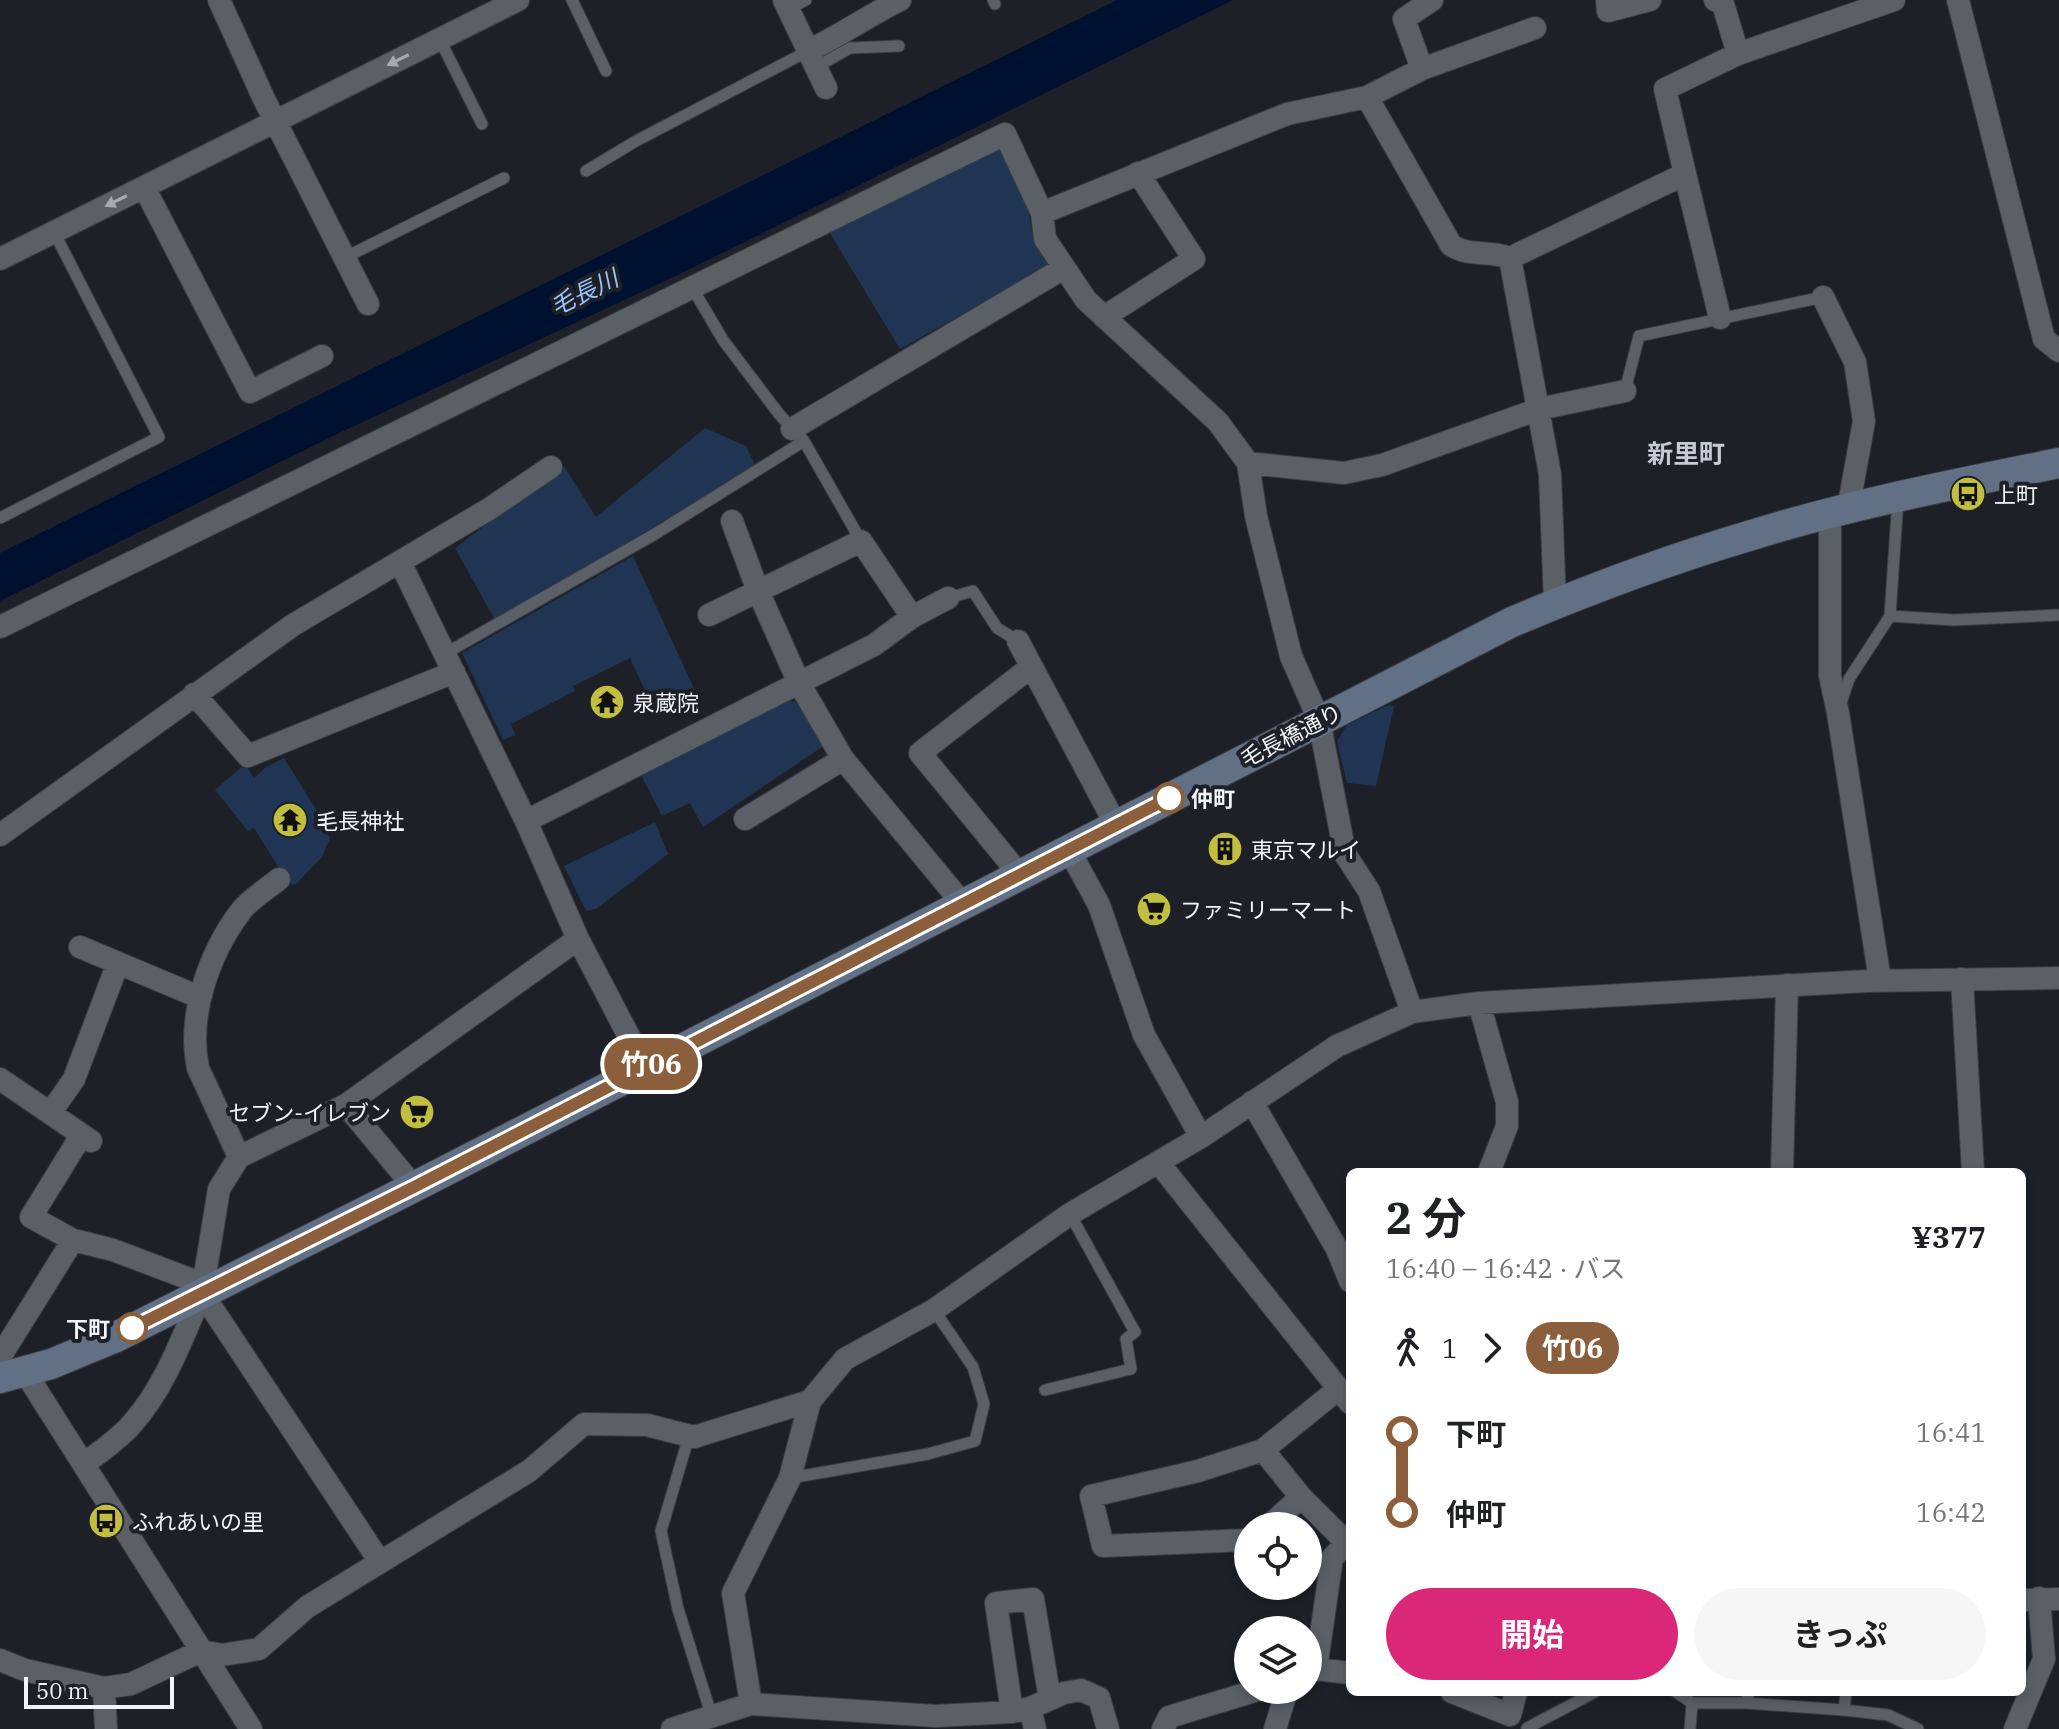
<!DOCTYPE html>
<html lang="ja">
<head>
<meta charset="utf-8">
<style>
  body { margin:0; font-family:"IBM Plex Serif","Noto Sans JP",serif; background:#f6f6f6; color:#202124; height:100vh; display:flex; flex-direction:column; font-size:30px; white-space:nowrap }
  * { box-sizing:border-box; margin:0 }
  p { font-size:26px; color:#757577 }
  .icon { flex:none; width:44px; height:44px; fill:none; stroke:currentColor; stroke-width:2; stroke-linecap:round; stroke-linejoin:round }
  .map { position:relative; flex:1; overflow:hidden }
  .drawer { position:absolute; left:1346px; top:1168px; width:680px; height:528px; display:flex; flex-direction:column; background:#fff; border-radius:12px; box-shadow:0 4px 12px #0003 }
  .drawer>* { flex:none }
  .badge { padding:0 16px; border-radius:26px; font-size:28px; line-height:52px }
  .controls { position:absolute; left:1234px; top:1512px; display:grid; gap:16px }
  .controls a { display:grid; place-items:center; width:88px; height:88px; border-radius:50%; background:#fff; box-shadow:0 4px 12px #0003; font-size:40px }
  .scale { position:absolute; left:24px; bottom:20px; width:150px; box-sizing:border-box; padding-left:8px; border:4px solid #f1f4f9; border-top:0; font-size:22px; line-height:28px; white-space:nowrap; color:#f1f4f9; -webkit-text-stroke:6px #1d2127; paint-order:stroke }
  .map>.badge { position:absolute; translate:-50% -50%; box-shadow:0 0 0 4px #fff }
  .legs { display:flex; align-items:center; gap:12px; height:88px; padding:0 40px; font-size:26px }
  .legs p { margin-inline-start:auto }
  .overview { display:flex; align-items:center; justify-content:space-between; height:136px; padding:0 40px }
  h1 { font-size:44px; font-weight:700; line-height:60px }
  .primary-button { display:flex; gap:16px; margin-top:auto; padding:16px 40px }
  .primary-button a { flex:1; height:92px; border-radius:48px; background:#db2777; color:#fff; font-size:32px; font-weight:700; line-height:92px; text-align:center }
  .primary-button a+a { background:#f6f6f6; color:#202124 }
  ul { padding:0 40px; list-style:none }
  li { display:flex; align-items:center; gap:28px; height:80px; font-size:30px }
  li i { display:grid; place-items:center; width:12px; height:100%; margin:0 10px; background:currentColor }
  li i::after { content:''; width:20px; height:20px; margin:-10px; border:6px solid; border-radius:50%; background:#fff }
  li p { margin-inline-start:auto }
  li:first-child i { background:linear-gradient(#0000 50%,currentColor 0) }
  li:last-child i { background:linear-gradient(currentColor 50%,#0000 0) }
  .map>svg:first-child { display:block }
  .green { fill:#203554 }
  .water { fill:#001031 }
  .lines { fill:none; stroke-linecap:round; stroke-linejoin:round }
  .lane-casing { stroke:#3a3d43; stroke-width:13 }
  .street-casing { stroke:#3a3d43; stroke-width:24 }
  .secondary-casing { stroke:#3a3d43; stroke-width:32 }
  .lane { stroke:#5b6067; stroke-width:11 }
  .street { stroke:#5b6067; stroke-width:22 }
  .secondary { stroke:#617085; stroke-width:30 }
  .oneway { fill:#a6aab0 }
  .line-1-casing { stroke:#fff; stroke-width:18 }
  .line-1 { stroke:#8b5e3c; stroke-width:12 }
  .stop-1-dot { fill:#fff; stroke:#8b5e3c; stroke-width:4 }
  .labels { text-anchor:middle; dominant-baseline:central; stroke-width:8; stroke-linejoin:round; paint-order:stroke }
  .poi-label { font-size:22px; fill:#f1f4f9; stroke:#1d2127; text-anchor:start }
  .street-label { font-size:22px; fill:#f1f4f9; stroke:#1d2127 }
  .stop-label { font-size:22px; font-weight:bold; fill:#f1f4f9; stroke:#1d2127; text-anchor:start }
  .water-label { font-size:24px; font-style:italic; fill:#9bc3fe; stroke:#1d2127 }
  .quarter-label { font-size:26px; font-weight:bold; fill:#c5cbd3; stroke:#1d2127 }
</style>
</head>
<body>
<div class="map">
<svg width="2059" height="1729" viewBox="0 0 2059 1729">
  <rect width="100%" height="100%" fill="#1d2127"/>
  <path class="green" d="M 998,147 L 1024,190 L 1034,242 L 1052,264 L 900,349 L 828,230 Z
    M 705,428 L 746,446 L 756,467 L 495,620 L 455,548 L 564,466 L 596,517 Z
    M 633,556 L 697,695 L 657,716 L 630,658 L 573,686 L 575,691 L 511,724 L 515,735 L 503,740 L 462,653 Z
    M 787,700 L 796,702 L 823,740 L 822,747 L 703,827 L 690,803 L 662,816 L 641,775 Z
    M 1389,705 L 1394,706 L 1376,786 L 1347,783 L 1337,741 L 1347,725 Z
    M 284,758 L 320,816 L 330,838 L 322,857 L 295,885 L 287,881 L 256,831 L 253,828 L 248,831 L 215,790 L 245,764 L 254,778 L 266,767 Z
    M 655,822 L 668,854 L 596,909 L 586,911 L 564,866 Z"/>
  <path class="water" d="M 1117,0 L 1233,0 L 682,273 L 339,433 L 0,601 L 0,553 Z"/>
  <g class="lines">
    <defs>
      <path id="lane" d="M 572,0 L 606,71
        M 993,0 L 995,4
        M 788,9 L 806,0
        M 440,40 L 482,124
        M 816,67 L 850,48 L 899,46
        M 586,171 L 636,141 L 808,51
        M 344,258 L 504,178
        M 693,289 L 723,340 L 779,414 L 804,441 L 861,541
        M 1625,391 L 1639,336 L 1823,297
        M 1898,498 L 1890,616 L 1954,620 L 2059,615
        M 0,518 L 159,437 L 54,232
        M 948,598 L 973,591 L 997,628 L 1018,641
        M 446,653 L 655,534 L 804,441
        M 1840,706 L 1849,679 L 1890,616
        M 1045,1390 L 1131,1369 L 1126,1339 L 1135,1332 L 1070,1214
        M 689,1436 L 661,1531 L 678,1609 L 712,1717
        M 790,1478 L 928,1454 L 975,1441 L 984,1404 L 973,1367 L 934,1310
        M 1676,1692 L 1692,1703 L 1746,1703 L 1749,1692
        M 1846,1692 L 1844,1710 L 1888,1715 L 1918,1729
        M 1746,1703 L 1844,1710
        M 1527,1728 L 1595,1692
        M 1690,1729 L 1692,1703"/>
      <path id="street" d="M 219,0 L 264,99 L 368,304
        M 784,0 L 826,88
        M 1607,0 L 1608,11 L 1650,0
        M 1715,0 L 1723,4 L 1738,54
        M 1958,0 L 2044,339 L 2059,351
        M 808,51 C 841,35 868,16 900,0
        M 1422,69 L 1404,19 L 1432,0
        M 1367,97 L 1451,245 C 1471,258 1486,249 1510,258 L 1685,174 L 1665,89 L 1738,54 L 1894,0
        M 1685,174 L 1720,318
        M 144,187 L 250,392 L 322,356
        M 1042,213 L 1287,114 L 1367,97 L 1422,69 L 1535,28
        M 1510,258 L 1550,474 L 1555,604
        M 0,259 L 518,0
        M 1823,297 L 1855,362 L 1864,421 L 1848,510
        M 1104,317 L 1194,259 L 1138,173
        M 792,429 L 1064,268
        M 1248,463 L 1344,473 L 1382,465 L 1539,409 L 1625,391
        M 1830,514 L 1830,676 L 1838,713 L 1880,980
        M 732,521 L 758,591 L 799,683 L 843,759 L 963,904
        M 400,562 L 526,821 L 578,939 L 645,1067
        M 709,615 L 861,541 L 912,617
        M 0,627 L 1005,134 L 1042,213 L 1045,239 L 1086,300 L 1218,422 L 1248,463 L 1256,516 L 1291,656 L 1319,720 L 1345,854 L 1369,891 L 1412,1012
        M 1018,641 L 1116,825
        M 194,694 L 248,756 L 454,672
        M 745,819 L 843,759
        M 526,821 L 874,645 L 912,617 L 948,598
        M 0,835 L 293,625 L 489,509 L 551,467
        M 1069,850 L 1099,905 L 1144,1035 L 1201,1137
        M 1020,875 L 920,753 L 1031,667
        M 80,947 L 199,997
        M 1962,979 L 1973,1172
        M 1479,1003 L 1507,1102 L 1507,1126 L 1489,1172
        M 0,1079 L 91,1141
        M 1252,1102 L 1337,1249 L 1350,1281
        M 346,1105 L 578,939
        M 51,1112 L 74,1079 L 118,963
        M 81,1136 L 31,1217 L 73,1240 L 113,1250 L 203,1284
        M 239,1157 L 198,1068 C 187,1016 209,953 241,911 C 250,899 267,889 279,879
        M 1158,1162 L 1350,1403
        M 1782,1172 L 1787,985
        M 0,1357 L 73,1240
        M 25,1372 L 251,1729
        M 1263,1450 L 1301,1497 L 1269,1526
        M 84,1464 C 101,1451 118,1440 132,1424 C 165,1387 182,1338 202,1293
        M 1301,1497 L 1347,1543
        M 1248,1540 L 1103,1546 L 1091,1496 L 1198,1471 L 1263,1450 L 1337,1390
        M 380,1562 L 202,1293 L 219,1189 L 239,1157 L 346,1105 L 414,1187
        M 2022,1600 L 2059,1599
        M 0,1660 L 25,1670 L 104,1688 L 131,1684 L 201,1651 L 222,1655 L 259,1649 L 307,1607 L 529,1471 L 584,1424 L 647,1425 L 694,1437 L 810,1401 L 845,1359 L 934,1310 L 1070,1214 L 1201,1137 L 1337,1046 L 1412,1012 L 1479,1003 L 1868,981 L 2059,978
        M 1316,1669 L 1332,1558 L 1350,1540
        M 1308,1672 L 1316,1669 L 1350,1673
        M 104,1688 L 106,1729
        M 1452,1692 L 1510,1715 L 1516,1692
        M 751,1704 L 733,1593 L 790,1478 L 810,1401
        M 1030,1708 L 1035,1729
        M 1012,1712 L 996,1603 L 1033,1599 L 1050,1699
        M 672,1729 L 751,1704 L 936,1716 L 1012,1712 L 1030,1708 L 1064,1693 L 1081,1690 L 1099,1698 L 1108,1729
        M 1163,1729 L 1169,1717 L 1258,1690
        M 1275,1729 L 1287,1690
        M 2015,1729 L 2044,1659 L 2039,1598"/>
      <path id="secondary" d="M 0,1378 L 51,1364 L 114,1338 L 414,1187 L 1512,622 C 1590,589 1670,559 1752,535 C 1852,504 1956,484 2059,463"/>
    </defs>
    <use href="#lane" class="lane-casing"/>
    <use href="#street" class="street-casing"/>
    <use href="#secondary" class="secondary-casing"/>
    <use href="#lane" class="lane"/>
    <use href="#street" class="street"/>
    <use href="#secondary" class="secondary"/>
  </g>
  <defs><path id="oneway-solid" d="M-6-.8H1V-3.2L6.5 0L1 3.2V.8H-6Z" transform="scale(2)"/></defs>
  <g class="oneway">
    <use href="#oneway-solid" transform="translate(398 60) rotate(154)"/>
    <use href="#oneway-solid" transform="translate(116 201) rotate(154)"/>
  </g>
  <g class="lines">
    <defs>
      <path id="line-1" d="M 132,1328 L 414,1187 L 1169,798"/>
    </defs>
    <use href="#line-1" class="line-1-casing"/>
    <use href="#line-1" class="line-1"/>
  </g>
  <defs>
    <symbol id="bus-disc" viewBox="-11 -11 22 22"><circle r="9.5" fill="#c1be40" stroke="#1d2127"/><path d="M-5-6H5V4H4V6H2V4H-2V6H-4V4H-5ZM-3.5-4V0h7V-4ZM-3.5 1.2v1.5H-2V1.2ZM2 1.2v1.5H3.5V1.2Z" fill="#111"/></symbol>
    <symbol id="temple-disc" viewBox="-11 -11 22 22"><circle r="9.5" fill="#c1be40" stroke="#1d2127"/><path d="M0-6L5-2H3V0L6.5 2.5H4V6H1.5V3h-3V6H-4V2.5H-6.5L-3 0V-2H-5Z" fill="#111"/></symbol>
    <symbol id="building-disc" viewBox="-11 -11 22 22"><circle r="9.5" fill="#c1be40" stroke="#1d2127"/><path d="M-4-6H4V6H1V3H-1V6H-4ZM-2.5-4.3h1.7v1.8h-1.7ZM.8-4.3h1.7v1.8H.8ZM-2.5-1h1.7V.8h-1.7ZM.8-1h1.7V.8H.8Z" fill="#111"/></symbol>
    <symbol id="supermarket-disc" viewBox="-11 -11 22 22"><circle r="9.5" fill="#c1be40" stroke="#1d2127"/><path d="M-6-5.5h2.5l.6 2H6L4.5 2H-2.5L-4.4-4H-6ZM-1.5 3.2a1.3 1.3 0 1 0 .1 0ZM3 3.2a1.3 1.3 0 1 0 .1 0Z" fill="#111"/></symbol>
  </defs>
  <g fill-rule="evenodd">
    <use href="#bus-disc" x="1948" y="474" width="40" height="40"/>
    <use href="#temple-disc" x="587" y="682" width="40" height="40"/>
    <use href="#temple-disc" x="270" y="800" width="40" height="40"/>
    <use href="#building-disc" x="1205" y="829" width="40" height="40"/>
    <use href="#supermarket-disc" x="1134" y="889" width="40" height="40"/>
    <use href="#supermarket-disc" x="397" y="1092" width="40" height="40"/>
    <use href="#bus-disc" x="86" y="1501" width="40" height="40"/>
  </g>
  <g class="stop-1-dot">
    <circle cx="1169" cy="798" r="14"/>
    <circle cx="132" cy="1328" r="14"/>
  </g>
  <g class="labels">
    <g class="poi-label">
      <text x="1994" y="494">上町</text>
      <text x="633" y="702">泉蔵院</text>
      <text x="316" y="820">毛長神社</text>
      <text x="1251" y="849">東京マルイ</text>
      <text x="1180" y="909">ファミリーマート</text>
      <text x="391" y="1112" text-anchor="end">セブン-イレブン</text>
      <text x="132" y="1521">ふれあいの里</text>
    </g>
    <g class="street-label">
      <text transform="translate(1291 735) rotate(-27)">毛長橋通り</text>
    </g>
    <g class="stop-label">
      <text x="1191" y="798">仲町</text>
      <text x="110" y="1328" text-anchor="end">下町</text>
    </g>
    <g class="water-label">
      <text transform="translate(584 292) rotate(-26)">毛長川</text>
    </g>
    <g class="quarter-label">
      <text x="1686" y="453">新里町</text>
    </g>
  </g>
</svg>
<div class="controls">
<a><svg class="icon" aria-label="locate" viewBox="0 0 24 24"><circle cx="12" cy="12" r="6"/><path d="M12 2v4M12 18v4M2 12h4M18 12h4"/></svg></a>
<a><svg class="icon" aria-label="layers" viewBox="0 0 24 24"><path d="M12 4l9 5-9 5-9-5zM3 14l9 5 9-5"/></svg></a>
</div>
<div class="scale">50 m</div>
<b class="badge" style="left:651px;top:1064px;background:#8b5e3c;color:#fff">竹06</b>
<section class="drawer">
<div class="overview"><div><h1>2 分</h1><p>16:40 – 16:42 · バス</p></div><b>¥377</b></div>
<div class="legs"><svg class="icon" aria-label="walk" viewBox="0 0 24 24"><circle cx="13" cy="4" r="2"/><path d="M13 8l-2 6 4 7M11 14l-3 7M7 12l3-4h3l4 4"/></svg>1<svg class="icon" aria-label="forward" viewBox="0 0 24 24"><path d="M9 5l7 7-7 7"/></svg><b class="badge" style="background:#8b5e3c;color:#fff">竹06</b></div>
<ul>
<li><i style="color:#8b5e3c"></i><b>下町</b><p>16:41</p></li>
<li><i style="color:#8b5e3c"></i><b>仲町</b><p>16:42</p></li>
</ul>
<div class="primary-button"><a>開始</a><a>きっぷ</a></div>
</section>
</div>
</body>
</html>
